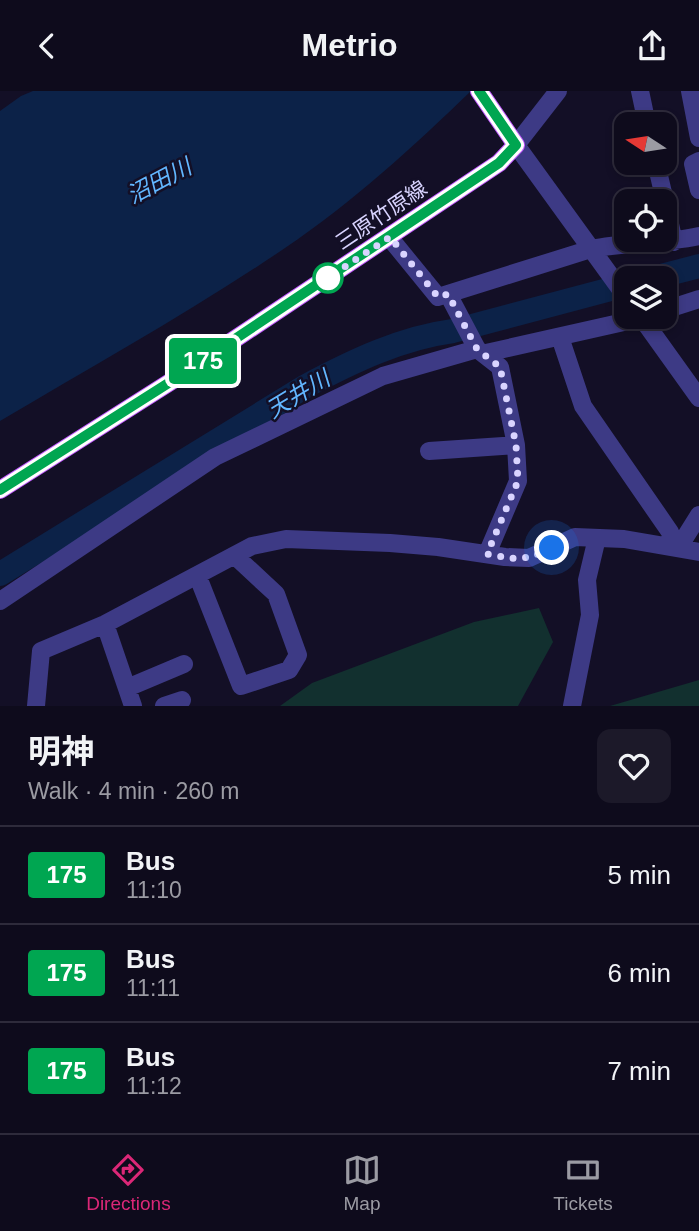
<!DOCTYPE html>
<html lang="en">
<head>
<meta charset="utf-8">
<style>
  body { margin:0; font-family:Helvetica,"Noto Sans JP",sans-serif; background:#1c1929; color:#f1f3f6; height:100vh; display:flex; flex-direction:column; font-size:26px; white-space:nowrap }
  * { box-sizing:border-box; margin:0 }
  p { font-size:23px; color:#9b9ba3 }
  .icon { flex:none; width:38px; height:38px; fill:none; stroke:currentColor; stroke-width:2; stroke-linecap:round; stroke-linejoin:round }
  .map { position:relative; height:615px; overflow:hidden }
  .panel { display:flex; flex-direction:column; background:#0e0b1c; flex:1 }
  .panel>* { flex:none }
  .badge { padding:0 14px; border-radius:5px; font-size:24px; line-height:46px }
  .needle { width:46px; rotate:282deg }
  .controls { position:absolute; left:614px; top:21px; display:grid; gap:14px }
  .controls a { display:grid; place-items:center; width:63px; height:63px; border-radius:14px; background:#0e0b1c; box-shadow:0 4px 10px #0003,0 0 0 2px #2e2b3b; font-size:35px }
  .you { position:absolute; width:35px; height:35px; margin:-18px; border:5px solid #fff; border-radius:50%; background:#1a73e8; box-shadow:0 0 0 10px #1a73e833 }
  .map>.badge { position:absolute; translate:-50% -50%; box-shadow:0 0 0 4px #fff }
  .round { display:grid; place-items:center; flex:none; width:74px; height:74px; border-radius:14px; background:#1c1929 }
  .head { display:flex; align-items:center; justify-content:space-between; height:119px; padding:0 28px }
  h1 { font-size:33px; font-weight:700; line-height:52px }
  ul { padding:0; list-style:none }
  li { display:flex; align-items:center; gap:21px; height:98px; padding:0 28px; border-top:2px solid #2e2b3b }
  li div { flex:1 }
  li b { display:block; font-size:26px }
  li em { font-style:normal }
  li .badge { min-width:77px; font-weight:700; text-align:center }
  header { display:flex; justify-content:space-between; align-items:center; height:91px; padding:0 28px; background:#0e0b1c; font-size:32px; font-weight:700 }
  .tabs { display:flex; justify-content:space-around; align-items:center; height:98px; border-top:2px solid #2e2b3b; background:#0e0b1c; font-size:19px; color:#9b9ba3 }
  .tabs a { display:grid; justify-items:center; gap:4px }
  .tabs .current { color:#db2777 }
  .map>svg:first-child { display:block }
  .green { fill:#12302f }
  .water { fill:#0c2248 }
  .lines { fill:none; stroke-linecap:round; stroke-linejoin:round }
  .river { stroke:#0c2248; stroke-width:24 }
  .minor { stroke:#3d3a85; stroke-width:18 }
  .major { stroke:#c25bff; stroke-width:18 }
  .line-casing { stroke:#fff; stroke-width:16 }
  .line { stroke:#00a651; stroke-width:10 }
  .walk { stroke:#d9d4ff; stroke-width:7; stroke-dasharray:0 12.6 }
  .stop-dot { fill:#fff; stroke:#00a651; stroke-width:3.5 }
  .labels { text-anchor:middle; dominant-baseline:central; stroke-width:5; stroke-linejoin:round; paint-order:stroke }
  .street-label { font-size:21px; fill:#d9d4ff; stroke:#130f26 }
  .water-label { font-size:23px; font-style:italic; fill:#62b6ff; stroke:#130f26 }
</style>
</head>
<body>
<header><svg class="icon" aria-label="back" viewBox="0 0 24 24"><path d="M15 5l-7 7 7 7"/></svg>Metrio<svg class="icon" aria-label="share" viewBox="0 0 24 24"><path d="M12 15V3M7 8l5-5 5 5M5 13v7h14v-7"/></svg></header>
<div class="map">
<svg width="699" height="615" viewBox="0 0 699 615">
  <rect width="100%" height="100%" fill="#130f26"/>
  <path class="green" d="M 539,517 L 553,551 L 518,615 L 280,615 L 312,592 L 474,531 Z
    M 699,589 L 699,615 L 610,615 Z"/>
  <path class="water" d="M 33,0 L 471,0 C 414,55 352,112 285,157 C 194,219 95,274 0,330 L 0,20 L 21,5 Z"/>
  <g class="lines">
    <path class="river" d="M 653,187 L 699,175
      M 0,483 L 306,295 C 353,270 401,247 453,240 L 626,194"/>
    <path class="minor" d="M 558,0 L 516,54 L 626,206
      M 640,0 L 647,33
      M 690,0 L 699,47
      M 699,70 L 693,73 L 699,99
      M 656,72 L 665,110
      M 665,111 L 674,151
      M 389,146 L 438,206 L 591,158 C 627,151 663,153 699,145
      M 448,203 L 477,258 L 500,276 L 516,354 L 518,390 L 487,463
      M 665,219 L 699,208
      M 641,226 L 699,307
      M 560,246 L 583,315 L 670,441 L 673,455 L 684,448 L 699,424
      M 486,262 L 646,226
      M 429,360 L 516,354
      M 198,486 L 241,595 L 289,579 L 298,564 L 276,503 L 235,465
      M 0,510 L 215,366 L 383,285 L 477,258
      M 105,533 L 133,615
      M 127,597 L 184,573
      M 36,615 L 41,560 L 105,533 L 252,455 L 286,448 L 390,452 L 438,456 L 505,466 L 529,467 L 575,446 L 624,448 L 699,461
      M 164,615 L 182,609
      M 572,615 L 590,524 L 587,489 L 597,447"/>
    <path class="major" d="M 0,399 L 178,286 L 499,72 L 516,54 L 479,0"/>
  </g>
  <g class="lines">
    <defs>
      <path id="line" d="M 0,399 L 178,286 L 499,72 L 516,54 L 479,0"/>
    </defs>
    <use href="#line" class="line-casing"/>
    <use href="#line" class="line"/>
    <path class="walk" d="M 328,187 L 326,188 L 390,146 L 438,206 L 448,203 L 477,258 L 500,276 L 516,354 L 518,390 L 487,463 C 517,469 524,470 552,457"/>
  </g>
  <circle class="stop-dot" cx="328" cy="187" r="14"/>
  <g class="labels">
    <g class="street-label">
      <text transform="translate(381 124) rotate(-34)">三原竹原線</text>
    </g>
    <g class="water-label">
      <text transform="translate(159 90) rotate(-28)">沼田川</text>
      <text transform="translate(298 303) rotate(-31)">天井川</text>
    </g>
  </g>
</svg>
<div class="controls">
<a><svg class="needle" viewBox="-14 -14 28 28"><path d="M0-13l5 13h-10z" fill="#e53935"/><path d="M0 13l5-13h-10z" fill="#9b9ba3"/></svg></a>
<a><svg class="icon" aria-label="locate" viewBox="0 0 24 24"><circle cx="12" cy="12" r="6"/><path d="M12 2v4M12 18v4M2 12h4M18 12h4"/></svg></a>
<a><svg class="icon" aria-label="layers" viewBox="0 0 24 24"><path d="M12 4l9 5-9 5-9-5zM3 14l9 5 9-5"/></svg></a>
</div>
<div class="you" style="left:552px;top:457px"></div>
<b class="badge" style="left:203px;top:270px;background:#00a651;color:#fff">175</b>
</div>
<section class="panel">
<div class="head"><div><h1>明神</h1><p>Walk · 4 min · 260 m</p></div><a class="round"><svg class="icon" aria-label="heart" viewBox="0 0 24 24"><path d="M12 20l-8-8c-3-5 5-10 8-4 3-6 11-1 8 4z"/></svg></a></div>
<ul>
<li><span class="badge" style="background:#00a651;color:#fff">175</span><div><b>Bus</b><p>11:10</p></div><em>5 min</em></li>
<li><span class="badge" style="background:#00a651;color:#fff">175</span><div><b>Bus</b><p>11:11</p></div><em>6 min</em></li>
<li><span class="badge" style="background:#00a651;color:#fff">175</span><div><b>Bus</b><p>11:12</p></div><em>7 min</em></li>
</ul>
</section>
<nav class="tabs">
<a class="current"><svg class="icon" aria-label="directions" viewBox="0 0 24 24"><path d="M12 3l9 9-9 9-9-9zM9 14v-3h6M13 9l2 2-2 2"/></svg>Directions</a>
<a><svg class="icon" aria-label="map" viewBox="0 0 24 24"><path d="M3 6l6-2 6 2 6-2v14l-6 2-6-2-6 2zM9 4v14M15 6v14"/></svg>Map</a>
<a><svg class="icon" aria-label="tickets" viewBox="0 0 24 24"><path d="M3 7h18v10H3zM15 7v10"/></svg>Tickets</a>
</nav>
</body>
</html>
